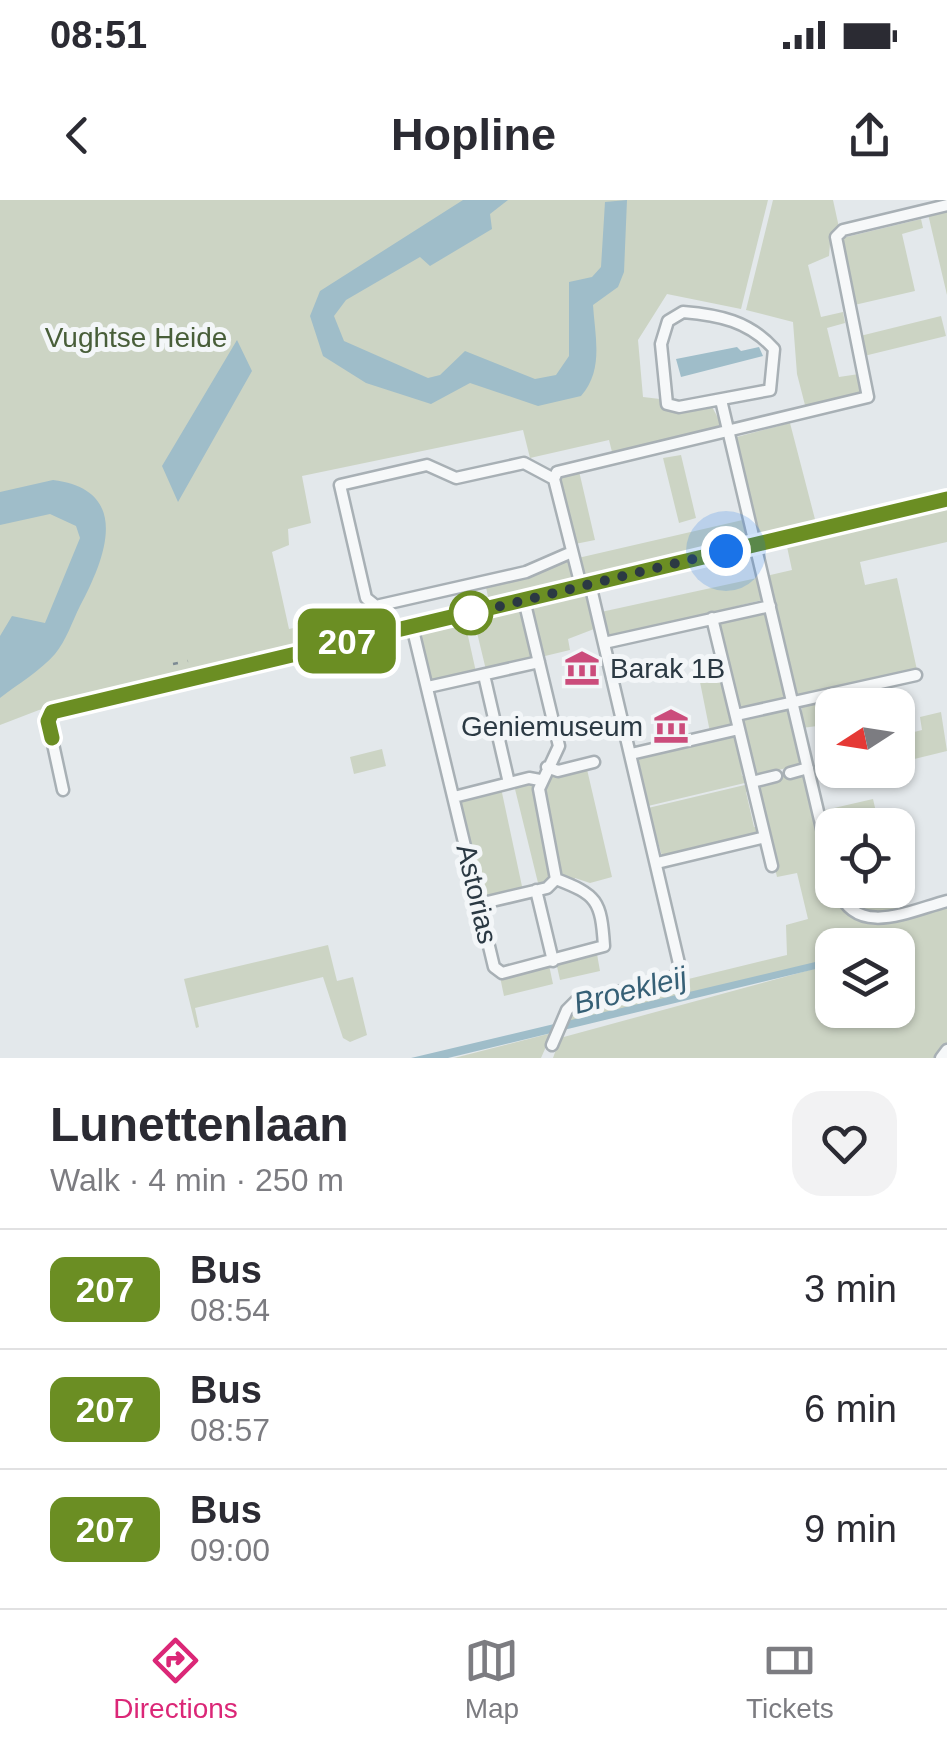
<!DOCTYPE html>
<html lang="en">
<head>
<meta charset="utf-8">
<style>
  body { margin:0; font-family:Arial,sans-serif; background:#f2f2f3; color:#2b2b33; height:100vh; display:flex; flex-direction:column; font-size:38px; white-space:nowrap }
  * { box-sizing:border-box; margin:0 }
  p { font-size:32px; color:#7c7c81 }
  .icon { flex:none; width:55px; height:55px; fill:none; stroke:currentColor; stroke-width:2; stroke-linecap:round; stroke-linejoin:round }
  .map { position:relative; height:858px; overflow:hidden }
  .drawer { display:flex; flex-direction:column; background:#fff; flex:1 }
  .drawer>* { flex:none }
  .badge { padding:0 20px; border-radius:15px; font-size:35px; line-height:65px }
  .needle { width:65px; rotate:258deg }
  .buttons { position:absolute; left:815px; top:488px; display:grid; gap:20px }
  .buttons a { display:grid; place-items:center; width:100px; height:100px; border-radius:20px; background:#fff; box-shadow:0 2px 8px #0004; font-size:50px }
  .you { position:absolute; width:50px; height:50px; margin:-25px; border:8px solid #fff; border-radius:50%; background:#1a73e8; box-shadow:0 0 0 15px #1a73e833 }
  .map>.badge { position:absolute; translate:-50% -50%; box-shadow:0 0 0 5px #fff }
  .round { display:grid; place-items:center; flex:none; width:105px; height:105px; border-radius:30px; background:#f2f2f3 }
  .head { display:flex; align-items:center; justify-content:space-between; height:170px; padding:0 50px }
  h1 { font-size:48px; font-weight:600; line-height:75px }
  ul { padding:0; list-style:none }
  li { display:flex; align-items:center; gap:30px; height:120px; padding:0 50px; border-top:2px solid #e1e1e2 }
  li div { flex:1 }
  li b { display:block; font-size:38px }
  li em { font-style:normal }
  li .badge { min-width:110px; font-weight:700; text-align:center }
  .status { display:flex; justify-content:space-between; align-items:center; height:70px; padding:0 50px; background:#fff; direction:ltr }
  .status svg { height:28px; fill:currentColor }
  header { display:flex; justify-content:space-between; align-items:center; height:130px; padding:0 50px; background:#fff; font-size:45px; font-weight:600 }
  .dock { display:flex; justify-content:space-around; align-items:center; height:140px; border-top:2px solid #e1e1e2; background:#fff; font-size:28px; color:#7c7c81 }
  .dock a { display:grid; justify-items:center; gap:5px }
  .dock .on { color:#db2777 }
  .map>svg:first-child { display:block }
  .green { fill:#ccd4c4 }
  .water { fill:#9fbdc9 }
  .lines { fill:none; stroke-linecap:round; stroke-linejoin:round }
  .minor-casing { stroke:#a8b0b5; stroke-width:15 }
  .minor { stroke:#f6f8f9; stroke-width:10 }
  .rail { stroke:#7d8b94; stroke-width:2.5; stroke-dasharray:5 10; stroke-linecap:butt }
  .line-casing { stroke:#fff; stroke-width:22 }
  .line { stroke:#6b8e23; stroke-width:15 }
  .walk { stroke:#2b3943; stroke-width:10; stroke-dasharray:0 18 }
  .stop-dot { fill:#fff; stroke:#6b8e23; stroke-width:5 }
  .labels { text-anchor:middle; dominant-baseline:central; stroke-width:10; stroke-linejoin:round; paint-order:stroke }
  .park-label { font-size:28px; fill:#485e39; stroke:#f3f6f8 }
  .poi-label { font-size:28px; fill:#2b3943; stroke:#f3f6f8; text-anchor:start }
  .street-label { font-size:28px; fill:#2b3943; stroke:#f3f6f8 }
  .water-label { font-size:30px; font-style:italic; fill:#366076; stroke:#f3f6f8 }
</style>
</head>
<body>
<div class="status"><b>08:51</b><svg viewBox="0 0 49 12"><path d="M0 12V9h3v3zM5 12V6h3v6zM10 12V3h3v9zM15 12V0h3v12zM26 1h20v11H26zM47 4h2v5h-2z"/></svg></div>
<header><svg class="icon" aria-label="back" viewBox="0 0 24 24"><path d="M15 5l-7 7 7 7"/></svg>Hopline<svg class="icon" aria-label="share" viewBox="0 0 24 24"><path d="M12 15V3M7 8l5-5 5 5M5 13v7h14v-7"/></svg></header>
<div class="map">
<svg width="947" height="858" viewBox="0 0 947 858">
  <rect width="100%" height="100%" fill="#e3e8eb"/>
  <path class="green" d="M 0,0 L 768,0 L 741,109 L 667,94 L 638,140 L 643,197 L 711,205 L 723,227 L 613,256 L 609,240 L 530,258 L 523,230 L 302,276 L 311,323 L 288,329 L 289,345 L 272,352 L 289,429 L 321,422 L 325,441 L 39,510 L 0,525 Z
    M 773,0 L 833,0 L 840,32 L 830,44 L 829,56 L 808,65 L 821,117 L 843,112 L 845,123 L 827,128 L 839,177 L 859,174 L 864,196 L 806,209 L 797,174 L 793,122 L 746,110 Z
    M 947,10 L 947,95 L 928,14 Z
    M 921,19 L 923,28 L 902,34 L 915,91 L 850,106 L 838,39 Z
    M 941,116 L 946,136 L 864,156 L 860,136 Z
    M 790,223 L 817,327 L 761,339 L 733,238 Z
    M 681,255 L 696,318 L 679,323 L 663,258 Z
    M 579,271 L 595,340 L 575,344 L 560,275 Z
    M 947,305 L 947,342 L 860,362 L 865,385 L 897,378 L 917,470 L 796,501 L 766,376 L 792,370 L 786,342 Z
    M 747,319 L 751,338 L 583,380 L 578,358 Z
    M 568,360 L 573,382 L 489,402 L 485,382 Z
    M 757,378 L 762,400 L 607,438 L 601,412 Z
    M 585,389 L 594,429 L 568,439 L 570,450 L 545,456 L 530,403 Z
    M 521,405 L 533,458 L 486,470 L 473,416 Z
    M 765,410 L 787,500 L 737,511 L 715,421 Z
    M 464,418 L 476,472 L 430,482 L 418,429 Z
    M 721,471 L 734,526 L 710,532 L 699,477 Z
    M 849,498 L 851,505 L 832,505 L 832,524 L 802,528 L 802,505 Z
    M 790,508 L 803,564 L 754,576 L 741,525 L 747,516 Z
    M 941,512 L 947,551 L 898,563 L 898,536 L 922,530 L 920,517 Z
    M 731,532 L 738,537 L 742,576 L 747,575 L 749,582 L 648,606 L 638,556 Z
    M 382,549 L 386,566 L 354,574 L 350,557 Z
    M 586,565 L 612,677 L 590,683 L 575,678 L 573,683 L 560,677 L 542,592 L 545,573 Z
    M 806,571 C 814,608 827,718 870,724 C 891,726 925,711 947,706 L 947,844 L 935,858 L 553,858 L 560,838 L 832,764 L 832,810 L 898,810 L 898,745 L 832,745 L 832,761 L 563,826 L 578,806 L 787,755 L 786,725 L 808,719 L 797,673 L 777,677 L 756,588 L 759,582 Z
    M 533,581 L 552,677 L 539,687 L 514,585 Z
    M 749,584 L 751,590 L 746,592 L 754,627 L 760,626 L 758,636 L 662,656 L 648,608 Z
    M 501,588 L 523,691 L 482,699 L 458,602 Z
    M 873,599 L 879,625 L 832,625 L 832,660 L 821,611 Z
    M 840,690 L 894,690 L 898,708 C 864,716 862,720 840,690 Z
    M 328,745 L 337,781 L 353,777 L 367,835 L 350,842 L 343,838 L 323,777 L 195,808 L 199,827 L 196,828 L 184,779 Z
    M 597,754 L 600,771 L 560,780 L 556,762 Z
    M 549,765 L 553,784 L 504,796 L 500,777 Z
    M 552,833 L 541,858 L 454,858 Z"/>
  <path class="water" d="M 463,0 L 508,0 L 490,14 L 492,29 L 430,66 L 420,57 L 346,100 L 334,116 L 344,141 L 428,178 L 440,175 L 465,151 L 535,179 L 556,175 L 569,156 L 569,82 L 592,77 L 601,67 L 605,2 L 627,0 L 624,72 L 618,87 L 593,105 C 595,137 604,170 581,196 L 538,206 L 470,183 L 431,204 L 366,183 L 323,156 L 310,116 L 320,91 Z
    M 237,140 L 252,171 L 178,302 L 162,266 Z
    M 737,147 L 741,151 L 759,147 L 763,156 L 681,177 L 676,159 Z
    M 53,280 C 133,290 105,359 80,406 C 72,422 66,441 55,454 C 40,471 18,484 0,498 L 0,436 L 12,416 L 45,423 L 80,338 L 76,326 L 50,314 L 0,325 L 0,292 Z
    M 832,758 L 832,765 L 448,858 L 411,858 Z"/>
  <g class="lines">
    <defs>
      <path id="minor" d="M 683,112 C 719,115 749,121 774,149 L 770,190 L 679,207 L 667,204 L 661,144 L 668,121 Z
        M 721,200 L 832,671
        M 554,279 L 524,263 L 456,278 L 427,265 L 340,285 L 366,398 L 376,406 L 526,372 L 572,352
        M 581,386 L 554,279 L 557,272 L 868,197 L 836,37 L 843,30 L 947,5
        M 412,426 L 494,767 L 502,773 L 604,746 C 601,700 597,695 556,679 L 539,589 L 559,546 L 524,400
        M 604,443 L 770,406
        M 484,475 L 509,583
        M 428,487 L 539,462
        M 736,515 L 916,475
        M 739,529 L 772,666
        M 631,554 L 739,529 L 712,418
        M 547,567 L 558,571 L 594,562
        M 790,573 L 808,568
        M 752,582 L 776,576
        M 63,590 L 48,521 L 53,512 L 947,299
        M 454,597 L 529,578 L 540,580
        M 657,663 L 765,637
        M 536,690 L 553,761
        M 838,690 C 857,738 909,711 947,701
        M 479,704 L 547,688 L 556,679
        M 552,845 L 567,810 L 576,801 L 664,782 L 681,772 L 590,384
        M 941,858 L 947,850"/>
    </defs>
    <use href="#minor" class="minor-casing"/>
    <use href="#minor" class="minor"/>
    <path class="rail" d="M 173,464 L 188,461"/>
  </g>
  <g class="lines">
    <defs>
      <path id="line" d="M 52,538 L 48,521 L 52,512 L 947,299"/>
    </defs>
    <use href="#line" class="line-casing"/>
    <use href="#line" class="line"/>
    <path class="walk" d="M 471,413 L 468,414 L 726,351"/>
  </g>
  <defs>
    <symbol id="museum-bare" viewBox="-9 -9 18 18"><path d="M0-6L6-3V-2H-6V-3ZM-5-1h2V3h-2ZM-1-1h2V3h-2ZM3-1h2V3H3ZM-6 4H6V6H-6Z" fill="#cb4c7b" stroke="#f3f6f8" stroke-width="2.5" paint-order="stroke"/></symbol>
  </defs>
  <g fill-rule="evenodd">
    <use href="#museum-bare" x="557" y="443" width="50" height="50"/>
    <use href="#museum-bare" x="646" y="501" width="50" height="50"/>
  </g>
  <circle class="stop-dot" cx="471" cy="413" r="20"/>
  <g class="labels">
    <g class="park-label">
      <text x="136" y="137">Vughtse Heide</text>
    </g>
    <g class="poi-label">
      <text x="610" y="468">Barak 1B</text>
      <text x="643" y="526" text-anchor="end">Geniemuseum</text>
    </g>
    <g class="street-label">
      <text transform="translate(477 694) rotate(77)">Astorias</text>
    </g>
    <g class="water-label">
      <text transform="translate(630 790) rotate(-14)">Broekleij</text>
    </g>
  </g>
</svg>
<div class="buttons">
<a><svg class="needle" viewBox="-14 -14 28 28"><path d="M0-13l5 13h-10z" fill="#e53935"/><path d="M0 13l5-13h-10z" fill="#7c7c81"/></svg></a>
<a><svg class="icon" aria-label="locate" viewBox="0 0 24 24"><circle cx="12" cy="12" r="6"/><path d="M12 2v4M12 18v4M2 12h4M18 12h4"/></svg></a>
<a><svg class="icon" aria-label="layers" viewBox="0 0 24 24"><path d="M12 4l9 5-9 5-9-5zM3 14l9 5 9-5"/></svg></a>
</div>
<div class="you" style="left:726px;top:351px"></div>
<b class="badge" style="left:347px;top:441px;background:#6b8e23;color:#fff">207</b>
</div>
<section class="drawer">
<div class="head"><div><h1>Lunettenlaan</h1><p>Walk · 4 min · 250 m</p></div><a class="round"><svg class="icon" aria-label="heart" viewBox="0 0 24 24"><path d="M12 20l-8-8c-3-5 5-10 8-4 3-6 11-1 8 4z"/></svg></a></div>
<ul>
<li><span class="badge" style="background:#6b8e23;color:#fff">207</span><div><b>Bus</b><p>08:54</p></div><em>3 min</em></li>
<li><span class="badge" style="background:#6b8e23;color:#fff">207</span><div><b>Bus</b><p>08:57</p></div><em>6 min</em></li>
<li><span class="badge" style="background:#6b8e23;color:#fff">207</span><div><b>Bus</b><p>09:00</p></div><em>9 min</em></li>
</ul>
</section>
<nav class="dock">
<a class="on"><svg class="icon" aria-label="directions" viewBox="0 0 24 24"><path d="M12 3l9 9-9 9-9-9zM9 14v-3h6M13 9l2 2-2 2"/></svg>Directions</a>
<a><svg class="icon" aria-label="map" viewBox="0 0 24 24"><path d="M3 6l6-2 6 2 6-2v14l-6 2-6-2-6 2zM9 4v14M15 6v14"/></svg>Map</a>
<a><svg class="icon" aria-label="tickets" viewBox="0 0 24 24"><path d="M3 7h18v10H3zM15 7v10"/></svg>Tickets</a>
</nav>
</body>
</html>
